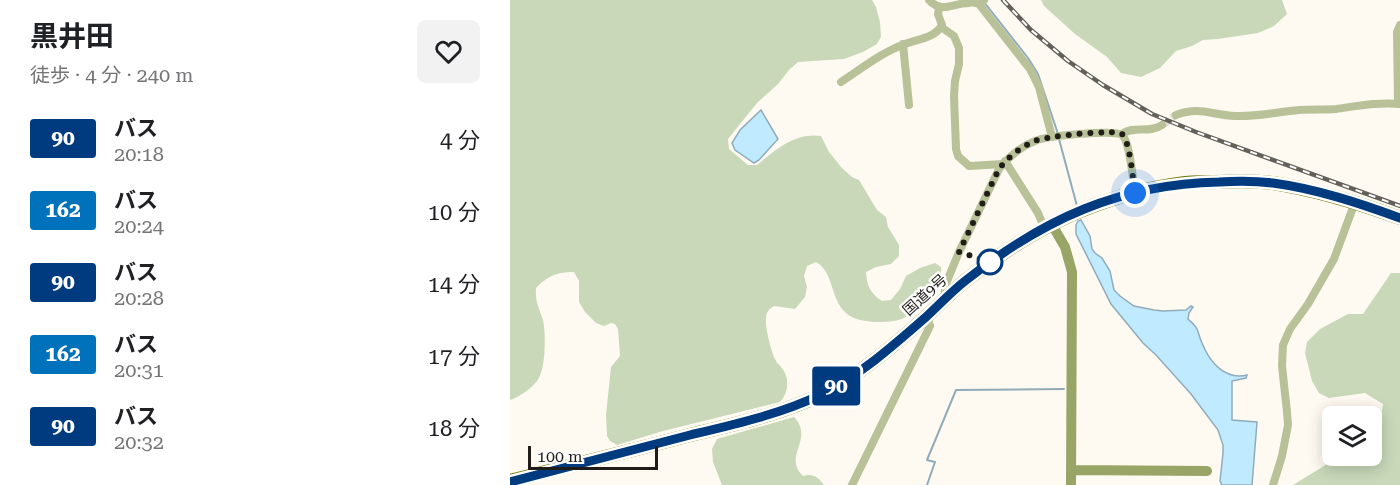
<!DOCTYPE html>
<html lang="ja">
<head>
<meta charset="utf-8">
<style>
  body { margin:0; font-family:"Roboto Serif","Noto Sans JP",serif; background:#f2f2f2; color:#202124; height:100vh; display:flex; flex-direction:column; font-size:22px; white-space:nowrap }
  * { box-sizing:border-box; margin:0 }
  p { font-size:20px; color:#757577 }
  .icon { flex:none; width:33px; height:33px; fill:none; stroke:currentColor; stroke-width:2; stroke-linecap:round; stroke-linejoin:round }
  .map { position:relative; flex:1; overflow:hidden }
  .sheet { display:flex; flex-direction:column; background:#fff; width:510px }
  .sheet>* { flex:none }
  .badge { padding:0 12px; border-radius:4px; font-size:21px; line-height:39px }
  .buttons { position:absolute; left:812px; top:406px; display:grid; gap:12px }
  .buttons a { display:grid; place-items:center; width:60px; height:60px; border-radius:9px; background:#fff; box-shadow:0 3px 15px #0003; font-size:30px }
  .scale { position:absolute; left:18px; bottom:15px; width:130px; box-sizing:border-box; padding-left:6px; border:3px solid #201d19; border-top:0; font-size:16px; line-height:21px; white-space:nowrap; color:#201d19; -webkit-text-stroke:4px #fff; paint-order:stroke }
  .you { position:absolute; width:30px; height:30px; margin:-15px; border:4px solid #fff; border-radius:50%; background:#1a73e8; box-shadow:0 0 0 9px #1a73e833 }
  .map>.badge { position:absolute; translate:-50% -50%; box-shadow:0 0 0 3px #fff }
  .round { display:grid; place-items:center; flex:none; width:63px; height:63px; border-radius:9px; background:#f2f2f2 }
  .overview { display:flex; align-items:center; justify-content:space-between; height:102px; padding:0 30px }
  h1 { font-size:28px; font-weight:700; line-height:45px }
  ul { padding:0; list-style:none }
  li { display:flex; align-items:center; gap:18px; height:72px; padding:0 30px }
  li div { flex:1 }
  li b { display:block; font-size:22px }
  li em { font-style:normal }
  li .badge { min-width:66px; font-weight:700; text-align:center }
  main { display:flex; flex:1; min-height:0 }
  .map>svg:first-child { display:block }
  .green { fill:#c8d8b9 }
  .water { fill:#c0eaff; stroke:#90acba; stroke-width:1.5 }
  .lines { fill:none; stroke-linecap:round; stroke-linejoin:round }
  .stream { stroke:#90acba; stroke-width:2 }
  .street-tunnel { stroke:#ded9d1; stroke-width:8; stroke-dasharray:8 4; stroke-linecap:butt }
  .street { stroke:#b8c198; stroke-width:8 }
  .secondary { stroke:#99a467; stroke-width:10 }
  .highway { stroke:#6f7c0e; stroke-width:14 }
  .rail-casing { stroke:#63605a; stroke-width:4.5 }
  .rail { stroke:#fff; stroke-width:2; stroke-dasharray:7; stroke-linecap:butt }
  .line-casing { stroke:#fff; stroke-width:14 }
  .line { stroke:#003b80; stroke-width:9 }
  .walk { stroke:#201d19; stroke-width:6; stroke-dasharray:0 10.8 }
  .stop-dot { fill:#fff; stroke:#003b80; stroke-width:3 }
  .labels { text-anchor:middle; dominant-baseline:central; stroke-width:5; stroke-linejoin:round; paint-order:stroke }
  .street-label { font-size:15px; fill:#201d19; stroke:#fff }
</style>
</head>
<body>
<main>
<section class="sheet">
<div class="overview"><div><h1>黒井田</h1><p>徒歩 · 4 分 · 240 m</p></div><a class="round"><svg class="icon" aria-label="heart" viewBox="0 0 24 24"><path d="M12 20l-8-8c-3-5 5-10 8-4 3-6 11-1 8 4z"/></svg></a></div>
<ul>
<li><span class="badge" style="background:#003b80;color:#fff">90</span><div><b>バス</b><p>20:18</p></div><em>4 分</em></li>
<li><span class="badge" style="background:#0072bc;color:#fff">162</span><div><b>バス</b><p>20:24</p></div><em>10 分</em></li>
<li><span class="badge" style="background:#003b80;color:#fff">90</span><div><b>バス</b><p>20:28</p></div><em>14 分</em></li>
<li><span class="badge" style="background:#0072bc;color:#fff">162</span><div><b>バス</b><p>20:31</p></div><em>17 分</em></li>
<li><span class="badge" style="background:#003b80;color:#fff">90</span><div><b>バス</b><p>20:32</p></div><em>18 分</em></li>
</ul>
</section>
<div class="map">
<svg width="890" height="485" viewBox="0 0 890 485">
  <rect width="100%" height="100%" fill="#fffaf1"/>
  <path class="green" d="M 0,0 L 362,0 L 366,7 L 370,22 L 371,37 L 367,44 L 353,52 L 334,59 L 288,62 L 279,70 L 268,84 L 247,103 L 218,139 L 219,149 L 238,165 L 247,165 C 265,150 285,132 311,136 L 319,152 L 332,168 L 342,177 L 349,180 L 367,210 L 376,217 L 378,227 L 389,245 L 389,256 L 381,264 L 366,267 L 356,272 C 357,286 360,293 372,301 L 381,300 L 390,289 L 396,276 L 410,268 L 425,263 L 431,267 C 434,286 410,310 394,318 C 381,324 347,324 336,313 C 320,299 324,272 306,262 L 297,266 L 294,276 L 297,287 L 295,297 L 285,309 L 264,306 C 260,309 259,309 257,313 C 253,323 261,350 265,359 C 269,367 266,360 271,367 C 280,377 279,392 270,402 L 153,431 L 107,445 L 100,441 L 97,436 L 96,415 L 101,367 L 110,356 L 108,329 L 105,324 L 101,323 L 94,326 L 86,323 L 75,312 L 69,302 L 69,281 L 64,272 C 46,272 38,276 26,288 C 25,303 29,307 33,320 C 36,333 36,370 27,381 C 21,389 9,397 0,400 Z
    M 531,0 L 772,0 L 777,14 L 764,26 L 748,33 L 708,39 L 693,40 L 682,46 L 666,51 L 650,68 L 631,77 L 611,73 L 597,57 L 565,34 L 534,6 Z
    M 881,273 L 890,273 L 890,485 L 783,485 L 822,461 L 825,456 L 861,456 L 861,422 L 871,418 L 873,404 L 855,393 L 819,398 L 809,393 L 802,381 L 795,353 L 797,342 L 810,329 L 838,314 L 853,314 Z
    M 284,417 C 305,439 272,456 293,476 C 303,473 308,477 314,485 L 212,485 L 203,462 L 202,449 L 207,439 Z"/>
  <path class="water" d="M 251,110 L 268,139 L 249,160 L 244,163 L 225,150 L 222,143 L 230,130 Z
    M 571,220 L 580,236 L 582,249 L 585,253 L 592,258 L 600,271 L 604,290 L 610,296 L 624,306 L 644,310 L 653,311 L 676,310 L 681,306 L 683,307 L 679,313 L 678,319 C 681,322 683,323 685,326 C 689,330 689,338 692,343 C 700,363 715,380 737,375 L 736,378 L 722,381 L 722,420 L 747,422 L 742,485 L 712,485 L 710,481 L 713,453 L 713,445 L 708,430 L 681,394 L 646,355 L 633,343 L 601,304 L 566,234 L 566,225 L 568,221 Z"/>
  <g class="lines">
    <path class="stream" d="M 474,2 L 518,58 L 528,74 L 548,134
      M 549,139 L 567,206
      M 417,485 L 425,462 L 417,460 L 446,390 L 554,389"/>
    <path class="street-tunnel" d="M 652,125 L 666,115"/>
    <path class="street" d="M 419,0 C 432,14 442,3 459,3 C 462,2 466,3 469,4 L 474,0
      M 469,4 L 520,69 L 529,87 L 542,137
      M 431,27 L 444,36 L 449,48 L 449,64 L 445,81 L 444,96 L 446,149 L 448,156 L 459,166 L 493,164
      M 393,44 L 399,105
      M 331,82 C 351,69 372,52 395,44 C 408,39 425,38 432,25 L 428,14 L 429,8
      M 888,104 L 887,32 L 890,25
      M 666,115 C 690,106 701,115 725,116 C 746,117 767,112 789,110 C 801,109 814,110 826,109 C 848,106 868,102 890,104
      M 612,134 C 624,125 639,134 652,125
      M 495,161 L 528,213 L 534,227
      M 436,297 L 435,295 L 435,286 L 449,252 L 489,169 C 498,157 512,146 525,141 C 536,136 605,129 612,135 C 620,141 623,181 625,193
      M 342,485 L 420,326 L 417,316
      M 763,485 L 772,456 L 778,425 L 777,412 L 772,366 L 773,345 L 780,329 L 798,304 L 824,259 L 845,202"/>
    <path class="secondary" d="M 541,223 L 555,247 L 562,272 L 561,485
      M 561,470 L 697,471"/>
    <path class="highway" d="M 0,481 C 60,466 120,451 180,435 C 221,425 272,414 310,395 C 349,376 383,346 416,317 C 429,305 441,292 455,281 C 522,228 590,194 675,183 C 687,182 698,182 709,182 C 727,181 746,181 763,183 C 807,190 849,203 890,218"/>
    <defs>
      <path id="rail" d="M 493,0 L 521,30 L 558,61 L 593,85 L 642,114 L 686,132 L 890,206"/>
    </defs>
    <use href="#rail" class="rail-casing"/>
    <use href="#rail" class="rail"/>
  </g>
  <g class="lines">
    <defs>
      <path id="line" d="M 0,482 C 60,466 120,451 180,435 C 222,425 271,414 310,395 C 349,376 383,346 416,317 C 429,305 441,292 455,281 C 533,219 610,184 709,182 C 727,181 746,181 763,183 C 807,189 849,203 890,218"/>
    </defs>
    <use href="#line" class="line-casing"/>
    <use href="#line" class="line"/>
    <path class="walk" d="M 480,262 L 449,252 L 489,169 C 498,157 512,146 525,141 C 536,136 605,129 612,134 C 620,141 623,181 625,193"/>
  </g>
  <circle class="stop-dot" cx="480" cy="262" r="12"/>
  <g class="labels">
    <g class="street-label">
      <text transform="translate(415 295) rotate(-42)">国道9号</text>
    </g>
  </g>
</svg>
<div class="buttons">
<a><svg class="icon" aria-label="layers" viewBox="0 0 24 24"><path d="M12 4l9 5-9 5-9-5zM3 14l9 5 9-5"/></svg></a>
</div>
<div class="scale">100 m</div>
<div class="you" style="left:625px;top:193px"></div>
<b class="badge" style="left:326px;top:386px;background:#003b80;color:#fff">90</b>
</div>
</main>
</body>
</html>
